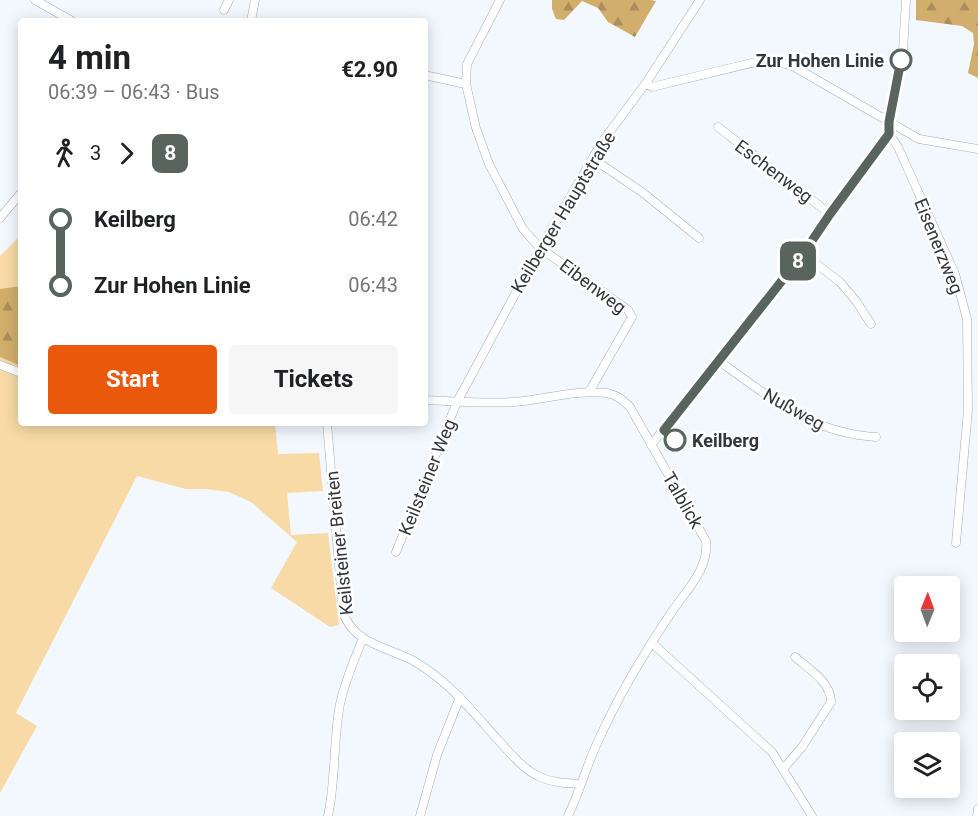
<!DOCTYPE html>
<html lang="en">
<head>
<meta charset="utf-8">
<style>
  body { margin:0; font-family:Roboto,sans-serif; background:#f6f6f6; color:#202124; height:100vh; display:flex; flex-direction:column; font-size:22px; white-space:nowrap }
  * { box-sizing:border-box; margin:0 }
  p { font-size:20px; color:#757577 }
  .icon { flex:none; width:33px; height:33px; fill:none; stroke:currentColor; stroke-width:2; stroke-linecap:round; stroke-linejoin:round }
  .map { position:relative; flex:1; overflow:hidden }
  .sheet { position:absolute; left:18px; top:18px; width:410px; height:408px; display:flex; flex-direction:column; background:#fff; border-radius:6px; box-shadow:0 3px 15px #0003 }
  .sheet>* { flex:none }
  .badge { padding:0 12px; border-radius:9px; font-size:21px; line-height:39px }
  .needle { width:39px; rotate:1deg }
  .buttons { position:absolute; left:894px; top:576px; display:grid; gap:12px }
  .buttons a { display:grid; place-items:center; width:66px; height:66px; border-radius:6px; background:#fff; box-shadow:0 3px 15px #0003; font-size:30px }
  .map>.badge { position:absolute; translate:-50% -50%; box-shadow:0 0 0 3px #fff }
  .legs { display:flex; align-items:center; gap:9px; height:66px; padding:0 30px; font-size:20px }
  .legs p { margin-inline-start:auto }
  .overview { display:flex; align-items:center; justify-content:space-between; height:102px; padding:0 30px }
  h1 { font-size:33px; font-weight:700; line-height:45px }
  .action { display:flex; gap:12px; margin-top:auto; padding:12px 30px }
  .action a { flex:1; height:69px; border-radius:6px; background:#ea580c; color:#fff; font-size:24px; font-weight:700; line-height:69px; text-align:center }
  .action a+a { background:#f6f6f6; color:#202124 }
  ul { padding:0 30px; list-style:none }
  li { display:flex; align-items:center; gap:21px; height:66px; font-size:22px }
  li i { display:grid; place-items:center; width:9px; height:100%; margin:0 8px; background:currentColor }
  li i::after { content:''; width:15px; height:15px; margin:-8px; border:4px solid; border-radius:50%; background:#fff }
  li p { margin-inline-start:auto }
  li:first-child i { background:linear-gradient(#0000 50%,currentColor 0) }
  li:last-child i { background:linear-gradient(currentColor 50%,#0000 0) }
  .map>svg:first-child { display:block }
  .grass { fill:#f7daa6 }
  .forest { fill:url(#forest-firs) }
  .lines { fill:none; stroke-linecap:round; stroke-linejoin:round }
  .street-casing { stroke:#a1adba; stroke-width:9 }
  .street { stroke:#fff; stroke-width:8 }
  .line-1-casing { stroke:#fff; stroke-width:14 }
  .line-1 { stroke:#59645e; stroke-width:9 }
  .stop-1-dot { fill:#fff; stroke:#59645e; stroke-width:3 }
  .labels { text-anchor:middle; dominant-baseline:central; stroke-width:5; stroke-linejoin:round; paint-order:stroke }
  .stop-label { font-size:18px; font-weight:bold; fill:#32373d; stroke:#fff; text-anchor:end }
  .street-label { font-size:18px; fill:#32373d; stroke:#fff }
</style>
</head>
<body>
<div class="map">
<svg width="978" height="816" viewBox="0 0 978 816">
  <defs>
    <pattern id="forest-firs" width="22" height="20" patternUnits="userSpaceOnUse" patternTransform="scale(1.5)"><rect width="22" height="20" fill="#d2ae6d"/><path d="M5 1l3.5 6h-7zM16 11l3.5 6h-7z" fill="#ab8e5b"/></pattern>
  </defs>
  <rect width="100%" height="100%" fill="#f3f8fe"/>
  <path class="grass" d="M 21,235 L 21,423 L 275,423 L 278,454 L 319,453 L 323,491 L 287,493 L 291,535 L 328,533 L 339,625 L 330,627 L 271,588 L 297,542 L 251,502 L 229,492 L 206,489 L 186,489 L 137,476 L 16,713 L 37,726 L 0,793 L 0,256 Z"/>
  <path class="forest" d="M 552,0 L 651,0 L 656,1 L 635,37 L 608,22 L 598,8 L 582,1 L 564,20 L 556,19 L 552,9 Z
    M 916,0 L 978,0 L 978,78 L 968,73 L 974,44 L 973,33 L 962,26 L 916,20 Z
    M 21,286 L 21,366 L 0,357 L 0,289 Z"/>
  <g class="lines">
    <defs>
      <path id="street" d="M 35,0 L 72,21
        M 500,0 L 467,64 L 466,84 L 476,128 L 489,164 L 523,229 L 540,248 L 628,310 L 632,317 L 589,392
        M 224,10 L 229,0
        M 251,21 L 255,0
        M 424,75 L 466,84
        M 646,83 L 652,87 L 764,60 L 791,65 L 919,139 L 978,149
        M 718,127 L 830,214
        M 889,134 L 898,147 L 955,274 L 967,319 L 968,410 L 956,543
        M 593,159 L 642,192 L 699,238
        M 0,218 L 21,193
        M 803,254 L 840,282 L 856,301 L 871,324
        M 719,361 C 771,398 810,433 876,437
        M 0,365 L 21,373
        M 424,400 C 454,401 484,404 513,402 C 544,400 576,389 607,393 C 617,395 623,400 630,407 L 706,541 C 709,570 686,590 671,613 C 644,653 619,695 599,739 C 587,764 580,791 568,816
        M 327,423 L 343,612 C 353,643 386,647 412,660 C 448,680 472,711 499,741 C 511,754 524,770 540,777 C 553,783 567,783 581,784
        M 651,445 L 803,254 L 830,214 L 889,134 L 889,122 L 903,50 L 906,0
        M 396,552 L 457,402 L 527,272 L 602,142 L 646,83 L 700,0
        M 652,643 L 772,752 L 812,816
        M 784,768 L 802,747 L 831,702 C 831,682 809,669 795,657
        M 328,816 C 336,779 333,741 340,704 C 345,681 354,660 363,638
        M 420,816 L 437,755 L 460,697
        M 977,816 L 978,809"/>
    </defs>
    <use href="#street" class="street-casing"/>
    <use href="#street" class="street"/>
  </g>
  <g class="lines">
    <defs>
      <path id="line-1" d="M 675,440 L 664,430 L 803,254 L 830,214 L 889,134 L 889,122 L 901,60"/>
    </defs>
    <use href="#line-1" class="line-1-casing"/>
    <use href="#line-1" class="line-1"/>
  </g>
  <g class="stop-1-dot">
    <circle cx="901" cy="60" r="10"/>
    <circle cx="675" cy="440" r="10"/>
  </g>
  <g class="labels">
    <g class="stop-label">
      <text x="884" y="60">Zur Hohen Linie</text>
      <text x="692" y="440" text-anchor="start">Keilberg</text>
    </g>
    <g class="street-label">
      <text transform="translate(774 171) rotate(37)">Eschenweg</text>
      <text transform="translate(563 212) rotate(-59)">Keilberger Hauptstraße</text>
      <text transform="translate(939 246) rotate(68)">Eisenerzweg</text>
      <text transform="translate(593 286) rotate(37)">Eibenweg</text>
      <text transform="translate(794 409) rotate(29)">Nußweg</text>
      <text transform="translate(427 477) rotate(-68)">Keilsteiner Weg</text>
      <text transform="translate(683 500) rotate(60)">Talblick</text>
      <text transform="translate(339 543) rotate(-96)">Keilsteiner Breiten</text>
    </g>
  </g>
</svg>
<div class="buttons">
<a><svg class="needle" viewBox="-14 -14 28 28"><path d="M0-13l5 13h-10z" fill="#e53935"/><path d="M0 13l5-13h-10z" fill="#757577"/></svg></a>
<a><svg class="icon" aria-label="locate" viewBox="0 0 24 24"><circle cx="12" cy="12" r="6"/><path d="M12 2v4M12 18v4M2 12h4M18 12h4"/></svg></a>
<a><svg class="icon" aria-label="layers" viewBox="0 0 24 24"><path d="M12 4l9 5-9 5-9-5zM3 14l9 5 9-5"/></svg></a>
</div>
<b class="badge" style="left:798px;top:261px;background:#59645e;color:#fff">8</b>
<section class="sheet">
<div class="overview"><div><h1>4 min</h1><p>06:39 – 06:43 · Bus</p></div><b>€2.90</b></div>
<div class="legs"><svg class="icon" aria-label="walk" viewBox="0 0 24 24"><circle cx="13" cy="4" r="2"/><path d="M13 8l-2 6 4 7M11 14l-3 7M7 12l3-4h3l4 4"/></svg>3<svg class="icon" aria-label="forward" viewBox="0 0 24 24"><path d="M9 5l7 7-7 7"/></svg><b class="badge" style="background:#59645e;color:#fff">8</b></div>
<ul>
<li><i style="color:#59645e"></i><b>Keilberg</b><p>06:42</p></li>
<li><i style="color:#59645e"></i><b>Zur Hohen Linie</b><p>06:43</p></li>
</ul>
<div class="action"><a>Start</a><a>Tickets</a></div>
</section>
</div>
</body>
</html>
